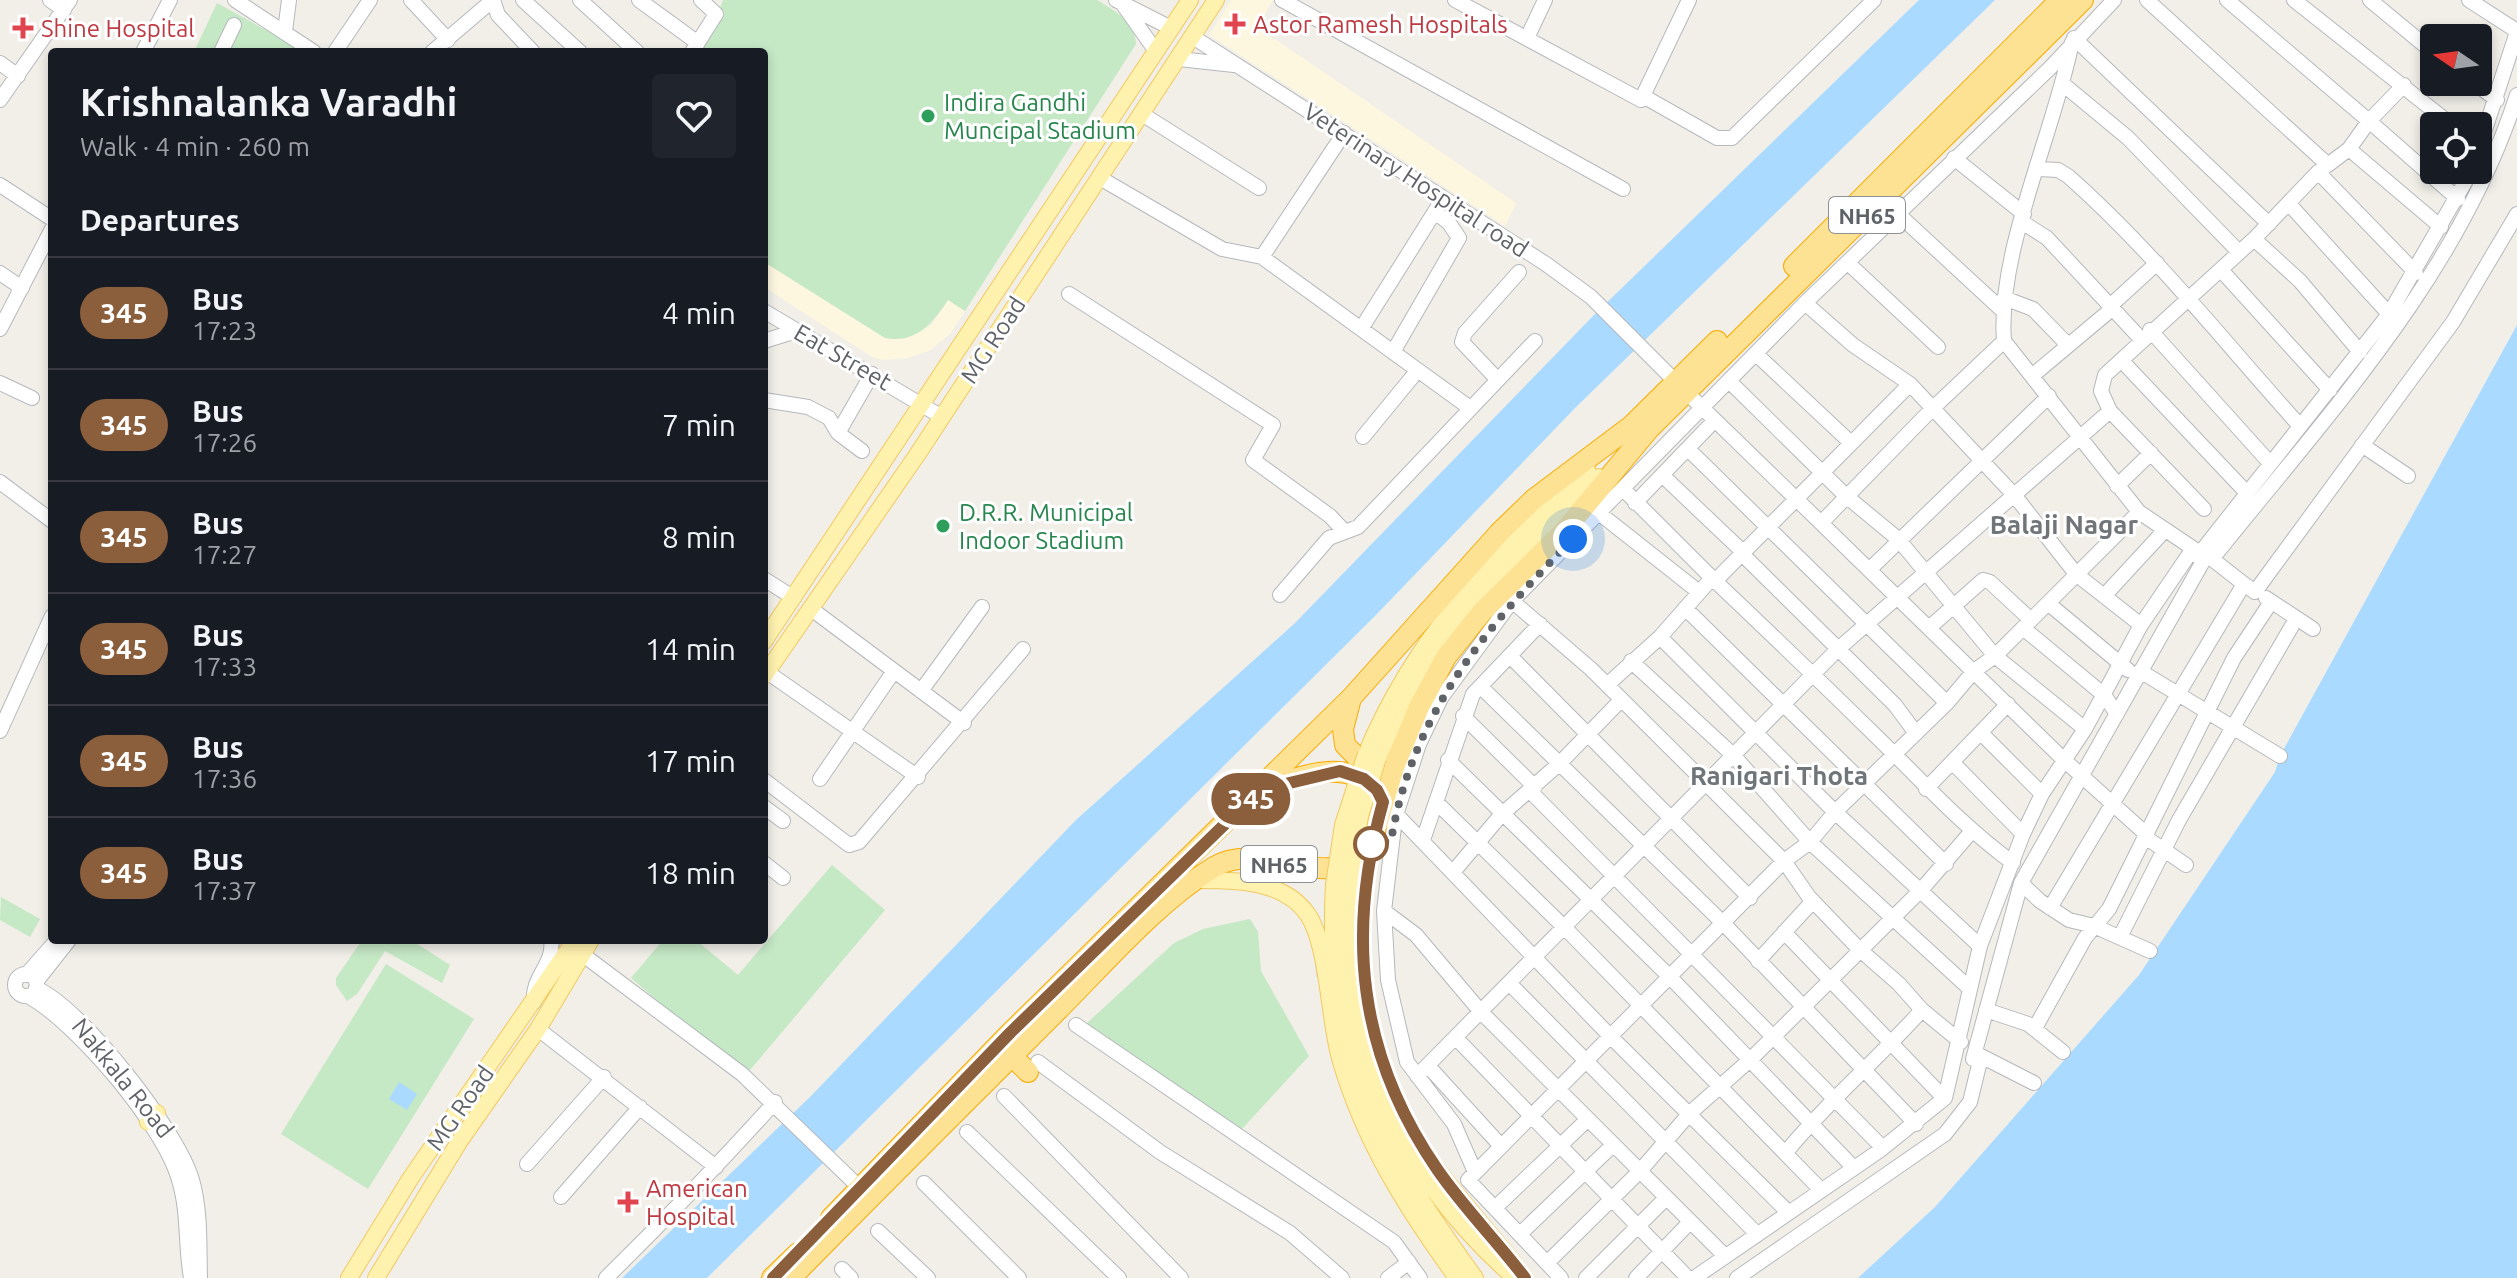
<!DOCTYPE html>
<html lang="en">
<head>
<meta charset="utf-8">
<style>
  body { margin:0; font-family:Ubuntu,sans-serif; background:#20242c; color:#f1f3f6; height:100vh; display:flex; flex-direction:column; font-size:30px; white-space:nowrap }
  * { box-sizing:border-box; margin:0 }
  p { font-size:26px; color:#9ea1a6 }
  .icon { flex:none; width:44px; height:44px; fill:none; stroke:currentColor; stroke-width:2; stroke-linecap:round; stroke-linejoin:round }
  .map { position:relative; flex:1; overflow:hidden }
  .sheet { position:absolute; left:48px; top:48px; width:720px; height:896px; display:flex; flex-direction:column; background:#171b24; border-radius:8px; box-shadow:0 4px 12px #0003 }
  .sheet>* { flex:none }
  .badge { padding:0 16px; border-radius:26px; font-size:28px; line-height:52px }
  .needle { width:52px; rotate:283deg }
  .buttons { position:absolute; left:2420px; top:24px; display:grid; gap:16px }
  .buttons a { display:grid; place-items:center; width:72px; height:72px; border-radius:8px; background:#171b24; box-shadow:0 4px 12px #0003; font-size:40px }
  .you { position:absolute; width:40px; height:40px; margin:-20px; border:6px solid #fff; border-radius:50%; background:#1a73e8; box-shadow:0 0 0 12px #1a73e833 }
  .map>.badge { position:absolute; translate:-50% -50%; box-shadow:0 0 0 4px #fff }
  h2 { padding:0 32px; font-size:30px; line-height:72px }
  .round { display:grid; place-items:center; flex:none; width:84px; height:84px; border-radius:8px; background:#20242c }
  .overview { display:flex; align-items:center; justify-content:space-between; height:136px; padding:0 32px }
  h1 { font-size:38px; font-weight:700; line-height:60px }
  ul { padding:0; list-style:none }
  li { display:flex; align-items:center; gap:24px; height:112px; padding:0 32px; border-top:2px solid #363941 }
  li div { flex:1 }
  li b { display:block; font-size:30px }
  li em { font-style:normal }
  li .badge { min-width:88px; font-weight:700; text-align:center }
  .map>svg:first-child { display:block }
  .commercial { fill:#fef7e0 }
  .green { fill:#c5e8c5 }
  .water { fill:#aadaff }
  .lines { fill:none; stroke-linecap:round; stroke-linejoin:round }
  .minor-tunnel { stroke:#ccccc8; stroke-width:14; stroke-dasharray:14 7; stroke-linecap:butt }
  .minor-casing { stroke:#b5b8bc; stroke-width:16 }
  .major-casing { stroke:#f2c960; stroke-width:18 }
  .highway-casing { stroke:#f9ab00; stroke-width:22 }
  .minor { stroke:#fff; stroke-width:14 }
  .major { stroke:#fff2af; stroke-width:16 }
  .highway { stroke:#fde293; stroke-width:20 }
  .major-bridge-casing { stroke:#f2c960; stroke-width:18; stroke-linecap:butt }
  .major-bridge { stroke:#fff2af; stroke-width:16 }
  .line-casing { stroke:#fff; stroke-width:18 }
  .line { stroke:#8b5e3c; stroke-width:12 }
  .walk { stroke:#5f6368; stroke-width:8; stroke-dasharray:0 14.4 }
  .health-dot { fill:#e0444e; stroke:#fff; stroke-width:3 }
  .leisure-dot { fill:#2e9e5b; stroke:#fff; stroke-width:3 }
  .stop-dot { fill:#fff; stroke:#8b5e3c; stroke-width:4 }
  .labels { text-anchor:middle; dominant-baseline:central; stroke-width:6; stroke-linejoin:round; paint-order:stroke }
  .shield { fill:#fff; stroke:#8f9295; stroke-width:2 }
  .shield-label { font-size:22px; font-weight:bold; fill:#5f6368 }
  .health-label { font-size:24px; fill:#be3a42; stroke:#fff; text-anchor:start }
  .leisure-label { font-size:24px; fill:#27864d; stroke:#fff; text-anchor:start }
  .street-label { font-size:24px; fill:#5f6368; stroke:#fff }
  .neighbourhood-label { font-size:26px; font-weight:bold; fill:#70757a; stroke:#fff }
</style>
</head>
<body>
<div class="map">
<svg width="2517" height="1278" viewBox="0 0 2517 1278">
  <rect width="100%" height="100%" fill="#f1efe8"/>
  <path class="commercial" d="M 1231,0 L 1273,0 L 1257,27 L 1516,203 L 1505,226 L 1209,35 Z
    M 764,262 L 885,338 L 911,336 L 931,325 L 948,300 L 965,311 L 950,334 L 929,351 L 907,358 L 883,360 L 872,357 L 764,287 Z"/>
  <path class="green" d="M 723,0 L 1097,0 C 1115,11 1135,21 1136,44 L 965,311 L 948,300 C 933,323 916,344 885,338 L 764,262 L 764,52 L 694,52 L 717,16 Z
    M 217,3 L 300,49 L 299,52 L 194,52 Z
    M 832,865 L 885,910 L 745,1076 L 631,978 L 663,940 L 696,940 L 738,975 Z
    M 1,897 L 40,919 L 30,937 L 0,920 Z
    M 1250,919 L 1258,932 L 1261,971 L 1309,1056 L 1242,1129 L 1086,1024 L 1174,943 L 1203,929 Z
    M 362,940 L 411,940 L 450,965 L 442,983 L 385,951 L 357,994 L 347,1001 L 336,985 L 336,978 Z
    M 386,964 L 474,1019 L 368,1189 L 281,1134 Z"/>
  <path class="water" d="M 1919,0 L 1995,0 L 1575,408 L 1374,617 L 707,1278 L 622,1278 L 811,1096 L 1076,820 L 1294,624 L 1594,315 Z
    M 2517,325 L 2517,1278 L 1858,1278 L 1935,1207 L 2139,975 L 2275,772 L 2280,756 Z
    M 399,1082 L 417,1094 L 407,1110 L 389,1099 Z"/>
  <g class="lines">
    <path class="minor-tunnel" d="M 1316,970 L 1376,963"/>
    <defs>
      <path id="minor" d="M 50,0 L 64,10
        M 235,0 L 314,52
        M 411,0 L 448,40
        M 523,0 L 580,52
        M 580,0 L 637,52
        M 639,0 L 698,43
        M 1116,0 L 1171,28
        M 1282,0 L 1623,189
        M 1455,0 L 1641,100 L 1689,0
        M 2147,0 L 2327,164
        M 2227,0 L 2369,121 L 2404,85
        M 2294,0 L 2453,126
        M 2370,0 L 2434,53
        M 2469,0 L 2517,31
        M 1124,6 L 1155,50
        M 285,31 L 289,0
        M 1528,36 L 1545,0
        M 1193,37 L 1546,264 L 1591,297 L 1676,382
        M 2074,38 L 2269,224
        M 2072,42 C 2054,133 1997,252 2004,341 L 2139,512 L 2200,553 L 2389,314 L 2472,170
        M 143,52 L 170,0
        M 221,52 L 234,25
        M 335,52 L 370,0
        M 432,52 L 493,0 L 498,15 L 533,52
        M 692,52 L 716,14 L 701,0
        M 1179,59 L 1234,65
        M 0,63 L 18,76
        M 2473,82 L 2497,100
        M 2064,85 L 2128,138 L 2239,252
        M 1643,96 L 1717,138 L 1732,138 L 1874,0
        M 0,100 L 70,0
        M 1142,114 L 1259,188
        M 2349,149 L 2441,227
        M 2478,151 L 2517,32
        M 1954,158 L 2024,214
        M 2039,169 L 2058,170 L 2068,176 C 2153,251 2224,342 2300,426
        M 2321,170 L 2349,149 L 2369,121 L 2458,199
        M 1100,178 L 1222,249 L 1262,257 L 1470,408
        M 0,185 L 52,219
        M 2289,204 L 2389,314
        M 1898,214 L 2001,309
        M 2022,222 L 2047,238 L 2141,339
        M 2254,239 L 2300,281 L 2360,352
        M 1262,257 L 1344,133
        M 1849,264 L 1938,347
        M 2221,270 L 2330,390
        M 0,273 L 22,288
        M 1069,294 L 1273,425 L 1253,460 L 1330,516 L 1345,532
        M 2004,298 L 2033,309 L 2068,345
        M 1805,303 L 1853,345 L 1910,384 L 2015,496 L 2076,574 L 2141,625
        M 2110,306 L 2157,263
        M 764,311 L 942,417
        M 0,329 L 52,229
        M 1361,329 L 1439,205
        M 2150,330 L 2269,462
        M 764,341 L 796,331
        M 1393,352 L 1459,238 L 1449,223 L 1435,212
        M 1756,354 L 1850,442
        M 2121,360 L 2246,492
        M 2032,376 L 2113,308
        M 1497,379 L 1462,342 L 1465,333 L 1519,272
        M 1729,381 L 1846,496 L 1898,539 L 1995,656 L 2085,729
        M 0,383 L 32,398
        M 1910,384 L 1715,581 C 1770,633 1824,685 1878,738 C 1923,782 1962,826 2013,863
        M 1687,393 L 1821,523 L 1932,409 L 2004,341
        M 764,400 L 808,407 L 829,418 L 838,433 L 862,451
        M 2110,411 L 2204,509
        M 838,433 L 872,374
        M 1363,437 L 1418,370
        M 2362,445 L 2408,476
        M 1689,450 L 1947,703
        M 1662,475 L 1742,551
        M 0,482 L 52,521
        M 2117,486 L 2151,453
        M 1623,489 L 1712,578
        M 1635,503 L 1715,420
        M 1599,513 L 1699,592
        M 1821,523 L 2063,759 L 2146,834
        M 1741,553 L 1895,705 L 1915,732
        M 2212,559 C 2328,414 2459,275 2517,95
        M 1869,570 L 2049,396
        M 764,579 L 794,598
        M 1280,595 L 1329,538 L 1358,527 L 1535,341
        M 2104,596 L 2165,530
        M 2266,598 L 2313,629
        M 1512,601 L 1591,669 L 1784,861 L 1809,897 L 1859,949 L 1899,984 L 1922,1010 L 1961,1042
        M 2049,604 L 2128,670
        M 810,608 L 964,723
        M 1685,608 L 1946,864
        M 1930,627 L 1983,580 L 1990,582 L 2031,620
        M 2023,628 L 2104,695 L 2117,714
        M 1660,637 L 1835,812 L 1980,946
        M 1512,658 L 1750,898
        M 1631,661 L 1733,755 L 1810,842 L 1968,987
        M 2140,671 L 2280,756
        M 767,672 L 918,777
        M 1607,685 L 1660,637 L 1712,578 L 1715,581
        M 1481,687 L 1724,924 L 1916,1124
        M 921,691 L 982,607
        M 1463,716 L 1535,787
        M 0,731 L 52,616
        M 1981,733 L 2042,794
        M 1448,760 L 1670,977 L 1853,1167
        M 1952,762 L 2023,834
        M 820,779 L 894,671
        M 764,780 L 849,845 L 859,842 L 1023,649
        M 1926,789 L 2008,704
        M 1530,791 L 1882,1147
        M 1436,802 L 1565,928 L 1820,1189
        M 764,807 L 783,821
        M 1396,814 L 1611,1037 L 1788,1212
        M 2145,837 L 2186,865
        M 1423,840 L 1473,694 L 1540,624
        M 764,863 L 783,878
        M 1454,871 L 1501,815 L 1560,763 L 1621,700
        M 2021,883 L 2040,901 L 2069,920 L 2094,926 L 2150,951
        M 2050,908 L 2244,584 L 2255,592 L 2268,574 L 2453,322 L 2517,214
        M 1384,911 L 1416,935 L 1481,1012 L 1724,1255
        M 1784,932 L 1944,1098
        M 2120,937 L 2179,820 L 2296,619
        M 582,954 L 742,1074 L 860,1188
        M 1758,961 L 1813,901
        M15 985a11 11 0 1 1 22 0a11 11 0 1 1-22 0Z
        M 26,975 L 57,940
        M 36,982 L 69,940
        M 1511,985 L 1756,1233
        M 36,988 C 83,1009 178,1131 192,1180 C 201,1211 199,1246 200,1278
        M 28,996 C 77,1023 164,1126 179,1180 C 189,1213 185,1245 191,1278
        M 534,1002 C 531,977 555,964 551,940
        M 1986,1010 L 2028,1024 L 2063,1052
        M 1076,1025 L 1394,1242 L 1420,1278
        M 2035,1028 L 2085,938 L 2109,909 L 2234,658 L 2271,602
        M 538,1029 L 716,1167
        M 1456,1038 L 1688,1278
        M 1975,1053 L 2034,1083
        M 1038,1062 L 1160,1152 L 1290,1233 L 1342,1278
        M 1429,1067 L 1501,1146
        M 1417,1076 L 1837,650 L 2110,411 L 2101,391 L 2105,375 L 2254,239 L 2318,172 L 2416,273
        M 1004,1096 L 1181,1278
        M 967,1132 L 1119,1278
        M 1787,1151 C 1828,1101 1878,1059 1922,1010
        M 527,1164 L 604,1077
        M 1475,1172 L 1454,1124 L 1407,1062 L 1388,980 L 1384,911 L 1395,818 L 1419,744 L 1441,698 L 1512,601 L 1808,300 L 2050,68 L 2114,0
        M 924,1183 L 1019,1278
        M 561,1197 L 640,1107
        M 1496,1207 L 1588,1119
        M 878,1231 L 928,1278
        M 1520,1234 L 1613,1145
        M 1547,1263 L 1640,1171 L 1690,1113 L 1751,1059 L 1922,889 L 1971,832
        M 842,1269 L 851,1278
        M 606,1278 C 664,1221 720,1163 775,1102
        M 1388,1278 L 1409,1262
        M 1561,1278 L 1468,1180 L 1784,861 L 1810,842 L 1835,812 L 1947,703 L 1974,671 L 1995,656 L 2139,512
        M 1586,1278 L 1666,1198
        M 1636,1278 L 1690,1222
        M 1694,1278 L 1879,1151 L 1945,1098 L 1980,946 L 2023,834 L 2042,794 L 2085,729 L 2141,625 L 2190,553 L 2212,559 L 2244,584
        M 1737,1278 L 1945,1134 L 1970,1102 L 1980,1061 L 1973,1059 L 2021,883 L 2206,556"/>
      <path id="major" d="M 764,641 L 1190,0
        M 764,676 L 917,455 L 1216,0
        M 1366,754 C 1418,630 1493,560 1587,469
        M 1378,758 C 1431,636 1505,566 1599,477
        M 1367,858 C 1365,886 1360,915 1361,944 C 1364,1023 1391,1110 1440,1173 C 1467,1209 1498,1242 1525,1278
        M 1195,880 C 1233,880 1284,879 1308,915 C 1328,944 1329,1020 1340,1058 C 1363,1140 1407,1209 1457,1278
        M 1334,885 C 1324,1050 1382,1149 1475,1278
        M 1349,887 C 1333,1040 1402,1179 1515,1278
        M 148,1122 L 157,1113
        M 349,1278 L 410,1179 L 575,940
        M 376,1278 L 459,1142 L 538,1029 L 591,940"/>
      <path id="highway" d="M 1794,266 L 2060,0
        M 1351,698 L 1343,729 L 1345,745 L 1358,758 L 1382,766
        M 1263,789 C 1300,778 1340,758 1373,786
        M 1011,1055 L 1028,1072
        M 831,1218 L 1010,1033 L 1351,698 L 1499,533 L 1534,499 L 1631,426 L 1717,341
        M 772,1278 L 798,1253
        M 791,1278 C 879,1188 968,1100 1057,1011 C 1106,962 1155,904 1214,867 C 1258,840 1316,888 1367,858 L 1394,767 L 1419,707 L 1446,657 L 1482,612 L 1565,530 L 1649,429 L 2083,0"/>
    </defs>
    <use href="#minor" class="minor-casing"/>
    <use href="#major" class="major-casing"/>
    <use href="#highway" class="highway-casing"/>
    <use href="#minor" class="minor"/>
    <use href="#major" class="major"/>
    <use href="#highway" class="highway"/>
    <defs>
      <path id="major-bridge" d="M 1334,885 L 1343,825 L 1366,754
        M 1349,887 L 1360,816 L 1378,758"/>
    </defs>
    <use href="#major-bridge" class="major-bridge-casing"/>
    <use href="#major-bridge" class="major-bridge"/>
  </g>
  <g class="lines">
    <defs>
      <path id="line" d="M 773,1278 L 1010,1033 L 1260,790 L 1340,771 L 1364,779 L 1377,790 L 1383,802 C 1346,934 1358,1054 1437,1169 C 1463,1207 1497,1241 1525,1278"/>
    </defs>
    <use href="#line" class="line-casing"/>
    <use href="#line" class="line"/>
    <path class="walk" d="M 1371,844 L 1391,841 C 1412,714 1485,628 1573,539"/>
  </g>
  <g class="health-dot">
    <path d="M1231 12h8v8h8v8h-8v8h-8v-8h-8v-8h8z"/>
    <path d="M19 16h8v8h8v8h-8v8h-8v-8h-8v-8h8z"/>
    <path d="M624 1190h8v8h8v8h-8v8h-8v-8h-8v-8h8z"/>
  </g>
  <g class="leisure-dot">
    <circle cx="928" cy="116" r="8"/>
    <circle cx="943" cy="526" r="8"/>
  </g>
  <circle class="stop-dot" cx="1371" cy="844" r="16"/>
  <g class="labels">
    <g class="shield">
      <rect x="1829" y="197" width="76" height="36" rx="6"/>
      <rect x="1241" y="846" width="76" height="36" rx="6"/>
    </g>
    <g class="shield-label">
      <text x="1867" y="215">NH65</text>
      <text x="1279" y="864">NH65</text>
    </g>
    <g class="health-label">
      <text x="1253" y="24">Astor Ramesh Hospitals</text>
      <text x="41" y="28">Shine Hospital</text>
      <text x="646" y="1188">American<tspan x="646" dy="28">Hospital</tspan></text>
    </g>
    <g class="leisure-label">
      <text x="944" y="102">Indira Gandhi<tspan x="944" dy="28">Muncipal Stadium</tspan></text>
      <text x="959" y="512">D.R.R. Municipal<tspan x="959" dy="28">Indoor Stadium</tspan></text>
    </g>
    <g class="street-label">
      <text transform="translate(1416 180) rotate(33)">Veterinary Hospital road</text>
      <text transform="translate(993 340) rotate(-57)">MG Road</text>
      <text transform="translate(843 357) rotate(30)">Eat Street</text>
      <text transform="translate(123 1078) rotate(51)">Nakkala Road</text>
      <text transform="translate(460 1108) rotate(-55)">MG Road</text>
    </g>
    <g class="neighbourhood-label">
      <text x="2064" y="524">Balaji Nagar</text>
      <text x="1779" y="775">Ranigari Thota</text>
    </g>
  </g>
</svg>
<div class="buttons">
<a><svg class="needle" viewBox="-14 -14 28 28"><path d="M0-13l5 13h-10z" fill="#e53935"/><path d="M0 13l5-13h-10z" fill="#9ea1a6"/></svg></a>
<a><svg class="icon" aria-label="locate" viewBox="0 0 24 24"><circle cx="12" cy="12" r="6"/><path d="M12 2v4M12 18v4M2 12h4M18 12h4"/></svg></a>
</div>
<div class="you" style="left:1573px;top:539px"></div>
<b class="badge" style="left:1251px;top:799px;background:#8b5e3c;color:#fff">345</b>
<section class="sheet">
<div class="overview"><div><h1>Krishnalanka Varadhi</h1><p>Walk · 4 min · 260 m</p></div><a class="round"><svg class="icon" aria-label="heart" viewBox="0 0 24 24"><path d="M12 20l-8-8c-3-5 5-10 8-4 3-6 11-1 8 4z"/></svg></a></div>
<h2>Departures</h2>
<ul>
<li><span class="badge" style="background:#8b5e3c;color:#fff">345</span><div><b>Bus</b><p>17:23</p></div><em>4 min</em></li>
<li><span class="badge" style="background:#8b5e3c;color:#fff">345</span><div><b>Bus</b><p>17:26</p></div><em>7 min</em></li>
<li><span class="badge" style="background:#8b5e3c;color:#fff">345</span><div><b>Bus</b><p>17:27</p></div><em>8 min</em></li>
<li><span class="badge" style="background:#8b5e3c;color:#fff">345</span><div><b>Bus</b><p>17:33</p></div><em>14 min</em></li>
<li><span class="badge" style="background:#8b5e3c;color:#fff">345</span><div><b>Bus</b><p>17:36</p></div><em>17 min</em></li>
<li><span class="badge" style="background:#8b5e3c;color:#fff">345</span><div><b>Bus</b><p>17:37</p></div><em>18 min</em></li>
</ul>
</section>
</div>
</body>
</html>
